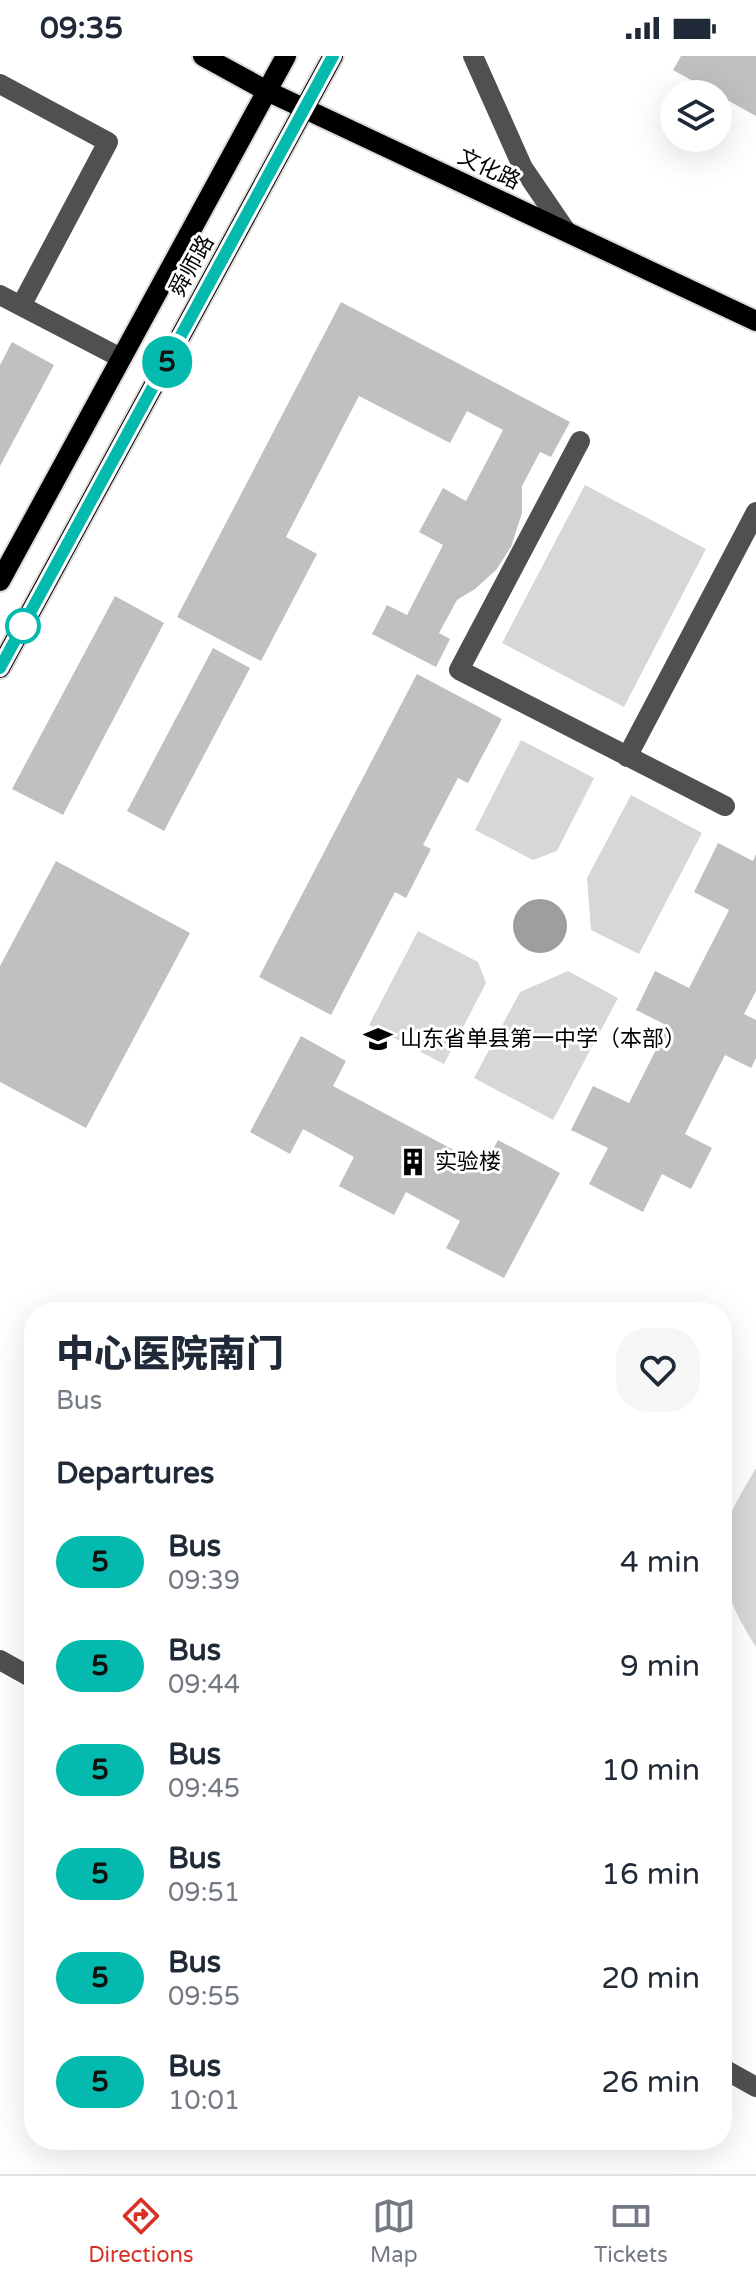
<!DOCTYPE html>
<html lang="en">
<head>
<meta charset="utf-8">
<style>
  body { margin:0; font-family:"Varela Round","Noto Sans SC",sans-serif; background:#f6f6f7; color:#1f2937; height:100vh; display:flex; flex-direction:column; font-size:30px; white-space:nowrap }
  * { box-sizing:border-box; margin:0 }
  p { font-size:26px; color:#747a83 }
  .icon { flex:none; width:44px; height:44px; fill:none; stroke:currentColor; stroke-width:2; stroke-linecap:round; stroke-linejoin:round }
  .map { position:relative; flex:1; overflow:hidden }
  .drawer { position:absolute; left:24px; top:1246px; width:708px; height:848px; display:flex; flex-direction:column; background:#fff; border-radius:32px; box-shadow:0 8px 32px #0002 }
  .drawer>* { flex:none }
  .badge { padding:0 16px; border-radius:26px; font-size:28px; line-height:52px }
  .fabs { position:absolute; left:660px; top:24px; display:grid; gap:16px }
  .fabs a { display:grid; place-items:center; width:72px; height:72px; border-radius:50%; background:#fff; box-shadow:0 8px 32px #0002; font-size:40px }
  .map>.badge { position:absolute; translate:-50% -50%; box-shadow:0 0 0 4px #fff }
  h2 { padding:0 32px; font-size:30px; line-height:72px }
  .round { display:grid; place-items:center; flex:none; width:84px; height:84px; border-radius:32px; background:#f6f6f7 }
  .overview { display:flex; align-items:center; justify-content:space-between; height:136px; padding:0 32px }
  h1 { font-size:38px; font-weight:800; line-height:60px }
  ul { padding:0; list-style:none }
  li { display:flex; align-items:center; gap:24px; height:104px; padding:0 32px }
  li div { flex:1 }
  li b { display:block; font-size:30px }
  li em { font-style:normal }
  li .badge { min-width:88px; font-weight:700; text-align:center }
  .status { display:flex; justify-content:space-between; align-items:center; height:56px; padding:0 40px; background:#fff; direction:ltr }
  .status svg { height:22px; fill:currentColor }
  .menu { display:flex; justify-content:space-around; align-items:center; height:112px; border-top:2px solid #e0e1e3; background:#fff; font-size:22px; color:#747a83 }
  .menu a { display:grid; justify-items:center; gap:4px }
  .menu .on { color:#d93025 }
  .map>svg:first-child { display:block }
  .green { fill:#d7d7d7 }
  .water { fill:#9e9e9e }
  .building { fill:#c0c0c0 }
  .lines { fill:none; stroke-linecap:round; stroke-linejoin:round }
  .major-casing { stroke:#dbdbdb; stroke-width:24 }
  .minor { stroke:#505050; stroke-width:20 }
  .major { stroke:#000; stroke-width:20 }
  .line-casing { stroke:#fff; stroke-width:18 }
  .line { stroke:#04b9ad; stroke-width:12 }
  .stop-dot { fill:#fff; stroke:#04b9ad; stroke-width:4 }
  .labels { text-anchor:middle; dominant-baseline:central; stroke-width:6; stroke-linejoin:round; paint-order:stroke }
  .street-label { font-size:22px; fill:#000; stroke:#fff }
  .poi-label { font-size:22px; fill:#000; stroke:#fff; text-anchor:start }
</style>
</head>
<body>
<div class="status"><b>09:35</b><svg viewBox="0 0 49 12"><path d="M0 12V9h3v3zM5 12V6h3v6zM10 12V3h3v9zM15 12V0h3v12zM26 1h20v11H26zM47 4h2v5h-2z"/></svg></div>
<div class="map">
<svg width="756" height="2118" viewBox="0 0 756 2118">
  <rect width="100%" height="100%" fill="#fff"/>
  <path class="green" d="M 585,429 L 706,493 L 624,651 L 502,587 Z
    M 521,684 L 594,722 L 557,795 L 533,804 L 475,774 Z
    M 631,739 L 702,777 L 639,898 L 591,874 L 587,822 Z
    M 418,875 L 478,906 L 486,927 L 444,1008 L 369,969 Z
    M 568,915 L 618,942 L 553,1064 L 474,1022 L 520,936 Z
    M 756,1412 L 756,1591 C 735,1557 714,1520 722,1479 C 725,1463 747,1428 756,1412 Z"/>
  <path class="water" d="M513 870a27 27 0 1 1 54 0a27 27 0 1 1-54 0Z"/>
  <path class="building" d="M 681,0 L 756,0 L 756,60 L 673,14 Z
    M 341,246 L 570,366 L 551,401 L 540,396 L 522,430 L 522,457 L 511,491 L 496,514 L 475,533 L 457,544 L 439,577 L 450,583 L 436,611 L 372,578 L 387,549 L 407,559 L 443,489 L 419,476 L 443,432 L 466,445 L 503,374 L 467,355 L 450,387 L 359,340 L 286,481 L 317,498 L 261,605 L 177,561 Z
    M 12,286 L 54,309 L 0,410 L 0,309 Z
    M 115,540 L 164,567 L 63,759 L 12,733 Z
    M 213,592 L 250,612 L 164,775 L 127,755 Z
    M 417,618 L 502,663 L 468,727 L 458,722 L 423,789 L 431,793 L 406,842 L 395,836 L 331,959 L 259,921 Z
    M 718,787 L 753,805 L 756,798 L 756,935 L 744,958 L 756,964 L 756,1002 L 751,1012 L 725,999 L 685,1078 L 712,1092 L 691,1133 L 662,1118 L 643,1156 L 589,1128 L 608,1092 L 571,1074 L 593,1030 L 629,1047 L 668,970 L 636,954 L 655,915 L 689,932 L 729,854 L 694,836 Z
    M 56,805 L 190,877 L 86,1072 L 0,1026 L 0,910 Z
    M 301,980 L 346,1005 L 333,1030 L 484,1110 L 498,1084 L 560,1117 L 504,1222 L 446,1192 L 460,1165 L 406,1136 L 394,1159 L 339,1130 L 354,1101 L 303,1073 L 290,1098 L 250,1076 Z"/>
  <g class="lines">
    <defs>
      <path id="major" d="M 203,0 L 267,35 L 756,265
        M 0,525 L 286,0
        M 0,612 L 333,0"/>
    </defs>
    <use href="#major" class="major-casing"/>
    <path class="minor" d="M 473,0 L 523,112 L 566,175
      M 0,28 L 108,86 L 21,250
      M 0,239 L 121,302
      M 580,385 L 459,614 L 725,750
      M 627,701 L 756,456
      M 0,1604 L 34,1623
      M 722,2012 L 756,2031"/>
    <use href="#major" class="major"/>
  </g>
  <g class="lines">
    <defs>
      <path id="line" d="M 0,612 L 333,0"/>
    </defs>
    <use href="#line" class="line-casing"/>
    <use href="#line" class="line"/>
  </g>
  <defs>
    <symbol id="school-bare" viewBox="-9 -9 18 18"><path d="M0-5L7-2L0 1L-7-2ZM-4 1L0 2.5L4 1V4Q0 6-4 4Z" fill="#000" stroke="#fff" stroke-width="2.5" paint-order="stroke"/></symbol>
    <symbol id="building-bare" viewBox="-9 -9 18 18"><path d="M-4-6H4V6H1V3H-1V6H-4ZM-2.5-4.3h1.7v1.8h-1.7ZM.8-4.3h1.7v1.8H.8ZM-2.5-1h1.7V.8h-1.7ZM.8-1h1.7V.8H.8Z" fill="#000" stroke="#fff" stroke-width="2.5" paint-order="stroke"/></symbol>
  </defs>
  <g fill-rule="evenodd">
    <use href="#school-bare" x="358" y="963" width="40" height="40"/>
    <use href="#building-bare" x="393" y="1086" width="40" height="40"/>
  </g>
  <circle class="stop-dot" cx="23" cy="570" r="16"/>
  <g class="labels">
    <g class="street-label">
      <text transform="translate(489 113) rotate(25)">文化路</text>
      <text transform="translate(192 210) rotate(-61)">舜师路</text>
    </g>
    <g class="poi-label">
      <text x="400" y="983">山东省单县第一中学（本部）</text>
      <text x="435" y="1106">实验楼</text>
    </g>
  </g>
</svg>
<div class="fabs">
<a><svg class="icon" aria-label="layers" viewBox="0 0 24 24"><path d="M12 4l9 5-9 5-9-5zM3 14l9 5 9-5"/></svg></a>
</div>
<b class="badge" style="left:167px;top:306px;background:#04b9ad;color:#111">5</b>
<section class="drawer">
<div class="overview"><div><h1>中心医院南门</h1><p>Bus</p></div><a class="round"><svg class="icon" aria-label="heart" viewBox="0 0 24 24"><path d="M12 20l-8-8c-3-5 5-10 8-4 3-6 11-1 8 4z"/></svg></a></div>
<h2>Departures</h2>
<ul>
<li><span class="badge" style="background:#04b9ad;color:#111">5</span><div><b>Bus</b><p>09:39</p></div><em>4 min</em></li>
<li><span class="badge" style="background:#04b9ad;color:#111">5</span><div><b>Bus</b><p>09:44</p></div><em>9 min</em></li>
<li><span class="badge" style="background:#04b9ad;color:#111">5</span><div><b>Bus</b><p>09:45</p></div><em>10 min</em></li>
<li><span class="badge" style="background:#04b9ad;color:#111">5</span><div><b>Bus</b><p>09:51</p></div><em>16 min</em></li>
<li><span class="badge" style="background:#04b9ad;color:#111">5</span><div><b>Bus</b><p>09:55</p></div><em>20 min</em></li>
<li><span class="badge" style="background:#04b9ad;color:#111">5</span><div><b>Bus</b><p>10:01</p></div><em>26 min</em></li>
</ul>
</section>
</div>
<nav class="menu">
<a class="on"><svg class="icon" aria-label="directions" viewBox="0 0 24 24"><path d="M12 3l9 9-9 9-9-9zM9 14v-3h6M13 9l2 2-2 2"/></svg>Directions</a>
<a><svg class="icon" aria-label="map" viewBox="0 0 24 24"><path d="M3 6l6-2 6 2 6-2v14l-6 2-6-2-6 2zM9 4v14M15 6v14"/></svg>Map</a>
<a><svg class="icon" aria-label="tickets" viewBox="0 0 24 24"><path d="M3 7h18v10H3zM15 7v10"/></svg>Tickets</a>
</nav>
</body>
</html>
